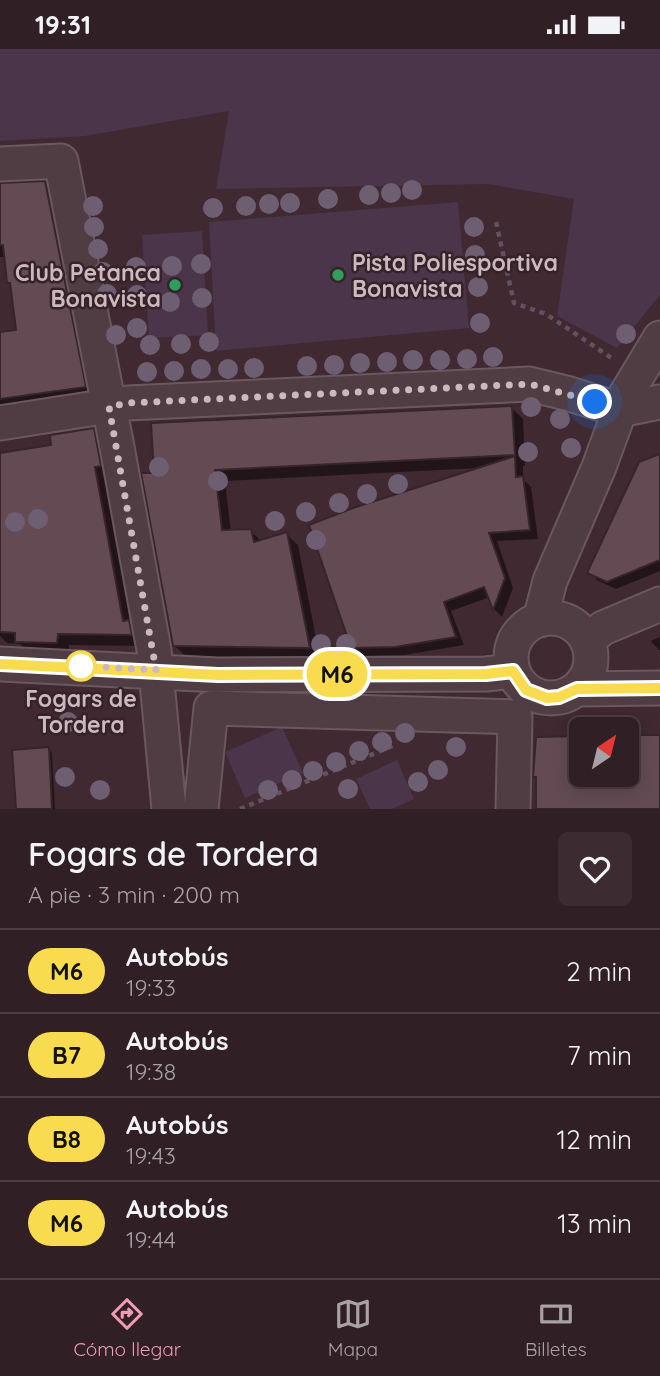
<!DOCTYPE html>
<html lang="es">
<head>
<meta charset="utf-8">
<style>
  body { margin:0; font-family:Quicksand,sans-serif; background:#3c2c32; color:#f1f3f6; height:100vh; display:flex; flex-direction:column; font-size:26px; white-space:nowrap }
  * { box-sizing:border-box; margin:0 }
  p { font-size:23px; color:#a8a2a7 }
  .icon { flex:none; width:38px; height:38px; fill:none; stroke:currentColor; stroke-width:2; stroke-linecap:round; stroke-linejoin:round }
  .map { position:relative; height:760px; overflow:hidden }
  .side { display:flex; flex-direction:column; background:#301f25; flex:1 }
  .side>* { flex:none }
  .badge { padding:0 14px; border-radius:23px; font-size:24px; line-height:46px }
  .needle { width:46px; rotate:35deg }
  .buttons { position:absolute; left:569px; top:668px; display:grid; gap:14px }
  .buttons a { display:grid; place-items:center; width:70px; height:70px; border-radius:10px; background:#301f25; box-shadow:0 4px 18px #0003,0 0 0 2px #4b3d42; font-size:35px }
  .you { position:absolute; width:35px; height:35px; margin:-18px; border:5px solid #fff; border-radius:50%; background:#1a73e8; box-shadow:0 0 0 10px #1a73e833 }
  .map>.badge { position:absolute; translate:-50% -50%; box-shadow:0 0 0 4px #fff }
  .round { display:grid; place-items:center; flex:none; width:74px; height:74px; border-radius:10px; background:#3c2c32 }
  .head { display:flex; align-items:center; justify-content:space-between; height:119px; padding:0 28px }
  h1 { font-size:33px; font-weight:600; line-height:52px }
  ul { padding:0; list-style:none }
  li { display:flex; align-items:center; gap:21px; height:84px; padding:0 28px; border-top:2px solid #4b3d42 }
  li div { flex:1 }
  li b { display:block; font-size:26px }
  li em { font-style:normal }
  li .badge { min-width:77px; font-weight:700; text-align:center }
  .status { display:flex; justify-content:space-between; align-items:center; height:49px; padding:0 35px; background:#301f25; direction:ltr }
  .status svg { height:19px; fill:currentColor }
  .tab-bar { display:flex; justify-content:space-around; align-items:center; height:98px; border-top:2px solid #4b3d42; background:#301f25; font-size:19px; color:#a8a2a7 }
  .tab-bar a { display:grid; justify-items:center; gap:4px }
  .tab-bar .on { color:#ef9bb3 }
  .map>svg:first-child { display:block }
  .green { fill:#4a354a }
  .shadow { fill:#0007 }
  .building { fill:#644b53; stroke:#38242a; stroke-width:2 }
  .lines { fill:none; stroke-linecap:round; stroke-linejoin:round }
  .street-casing { stroke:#6b585e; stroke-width:37 }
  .path { stroke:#645160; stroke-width:4.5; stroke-dasharray:5 5; stroke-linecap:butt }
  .street { stroke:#503d43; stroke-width:33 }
  .tree { fill:#6e5e72 }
  .line-casing { stroke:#fff; stroke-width:16 }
  .line { stroke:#f9db4f; stroke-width:10 }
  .walk { stroke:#cababf; stroke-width:7; stroke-dasharray:0 12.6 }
  .leisure-dot { fill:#2e9e5b; stroke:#362228; stroke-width:2.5 }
  .stop-dot { fill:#fff; stroke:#f9db4f; stroke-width:3.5 }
  .labels { text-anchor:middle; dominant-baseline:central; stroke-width:5; stroke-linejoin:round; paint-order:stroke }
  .poi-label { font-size:23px; font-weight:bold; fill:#cababf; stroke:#362228; text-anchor:start }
  .stop-label { font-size:23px; font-weight:bold; fill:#cababf; stroke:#362228 }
</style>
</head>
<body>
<div class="status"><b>19:31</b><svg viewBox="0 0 49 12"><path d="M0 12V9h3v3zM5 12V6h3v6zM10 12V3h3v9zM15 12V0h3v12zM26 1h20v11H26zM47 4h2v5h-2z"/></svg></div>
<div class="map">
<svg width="660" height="760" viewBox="0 0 660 760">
  <rect width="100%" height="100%" fill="#402931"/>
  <path class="green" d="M 0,0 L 660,0 L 660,246 L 617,299 L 557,267 L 574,150 L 488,135 L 216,140 L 229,62 L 85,87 L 0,92 Z
    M 458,153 L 469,279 L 216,302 L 209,173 Z
    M 202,182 L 208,286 L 149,289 L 142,186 Z
    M 282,678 L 303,724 L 245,749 L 225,703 Z
    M 397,711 L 414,750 L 392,760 L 370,760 L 356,730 Z"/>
  <path class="shadow" d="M 45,134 L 56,146 L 96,349 L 0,363 L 0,284 L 18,282 L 6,208 L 0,208 L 0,136 Z
    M 512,359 L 523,370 L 525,417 L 523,417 L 523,430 L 531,438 L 538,490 L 497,492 L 513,539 L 502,568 L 494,560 L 490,548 L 451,562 L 464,596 L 404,606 L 362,607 L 353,598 L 479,419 L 225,432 L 231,483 L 251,482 L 262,493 L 286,485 L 298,496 L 320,610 L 186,608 L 174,596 L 156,425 Z
    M 93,381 L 105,392 L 112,429 L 106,430 L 112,464 L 133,577 L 140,584 L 142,597 L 69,596 L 68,605 L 29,604 L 20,595 L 7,594 L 0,587 L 0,402 L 3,405 L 53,398 Z
    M 660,406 L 660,522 L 616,540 L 597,531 L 589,523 Z
    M 660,588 L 660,601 L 659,601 L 651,592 Z
    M 48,700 L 52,704 L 55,760 L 17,760 L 14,702 Z"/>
  <path class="building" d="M 45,132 L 86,338 L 0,350 L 0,283 L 16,281 L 10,234 L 7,234 L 3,196 L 0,196 L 0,134 Z
    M 512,357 L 515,406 L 215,421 L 222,481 L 251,480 L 254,493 L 287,483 L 310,599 L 173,597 L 141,424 L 154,424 L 151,374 Z
    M 94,379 L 101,417 L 95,418 L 123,572 L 129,571 L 132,586 L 58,585 L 57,594 L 15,593 L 15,584 L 0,583 L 0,404 L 51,396 L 50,386 Z
    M 660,405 L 660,511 L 607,533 L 587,524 L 639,413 Z
    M 515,407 L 516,428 L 523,427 L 530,481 L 489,484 L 505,529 L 493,561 L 484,538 L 444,553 L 456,588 L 395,598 L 351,599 L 309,476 L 353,459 Z
    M 626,686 L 660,686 L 660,760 L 536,760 L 536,728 L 533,728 L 536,688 L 581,687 L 581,726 L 626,726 Z
    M 49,698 L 52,760 L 16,760 L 12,701 Z"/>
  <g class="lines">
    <defs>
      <path id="street" d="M 0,115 L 61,112 L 117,398 L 154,601 L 169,760
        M 0,374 L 128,354 L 529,335 L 570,345 L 620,361 L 660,353
        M511 609a40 40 0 1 1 80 0a40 40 0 1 1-80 0Z
        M 540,571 L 550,532 L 599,418 L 625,347 L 660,289
        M 587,592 L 603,579 L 660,555
        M 0,615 L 218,626 L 486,625 L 513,622
        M 577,640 L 660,639
        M 201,760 L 211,659 L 515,668 L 513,760"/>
    </defs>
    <use href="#street" class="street-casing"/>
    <path class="path" d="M 496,173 L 514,254 L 546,265 L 613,310
      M 240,760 L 395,696"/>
    <use href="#street" class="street"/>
  </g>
  <g class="tree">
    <circle cx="412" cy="141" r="10"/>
    <circle cx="391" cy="144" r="10"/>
    <circle cx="369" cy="146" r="10"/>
    <circle cx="328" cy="150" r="10"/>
    <circle cx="290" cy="154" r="10"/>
    <circle cx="269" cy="155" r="10"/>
    <circle cx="93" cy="157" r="10"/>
    <circle cx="246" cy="157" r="10"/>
    <circle cx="213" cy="159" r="10"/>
    <circle cx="94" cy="178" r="10"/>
    <circle cx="474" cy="178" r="10"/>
    <circle cx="98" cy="200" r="10"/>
    <circle cx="475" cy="206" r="10"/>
    <circle cx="201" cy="215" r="10"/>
    <circle cx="172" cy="217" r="10"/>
    <circle cx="136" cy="218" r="10"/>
    <circle cx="103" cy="223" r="10"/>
    <circle cx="478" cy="238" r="10"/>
    <circle cx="107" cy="245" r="10"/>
    <circle cx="137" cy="246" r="10"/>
    <circle cx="202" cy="249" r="10"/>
    <circle cx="170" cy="253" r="10"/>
    <circle cx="480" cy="274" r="10"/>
    <circle cx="137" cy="279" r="10"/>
    <circle cx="626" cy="285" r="10"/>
    <circle cx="116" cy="286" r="10"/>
    <circle cx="209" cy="293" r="10"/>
    <circle cx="181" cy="295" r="10"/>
    <circle cx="150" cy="296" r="10"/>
    <circle cx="493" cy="308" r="10"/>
    <circle cx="467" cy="310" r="10"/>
    <circle cx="413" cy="311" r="10"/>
    <circle cx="440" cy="311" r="10"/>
    <circle cx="387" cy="313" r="10"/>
    <circle cx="360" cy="314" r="10"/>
    <circle cx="334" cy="316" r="10"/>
    <circle cx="307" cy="317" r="10"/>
    <circle cx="254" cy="319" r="10"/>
    <circle cx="201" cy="320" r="10"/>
    <circle cx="228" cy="320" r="10"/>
    <circle cx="174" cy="322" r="10"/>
    <circle cx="147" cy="323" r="10"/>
    <circle cx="531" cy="358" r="10"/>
    <circle cx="560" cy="370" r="10"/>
    <circle cx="571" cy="399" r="10"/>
    <circle cx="528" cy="403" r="10"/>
    <circle cx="159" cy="418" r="10"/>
    <circle cx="218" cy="432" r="10"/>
    <circle cx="398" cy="435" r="10"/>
    <circle cx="367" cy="445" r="10"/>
    <circle cx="339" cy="454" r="10"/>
    <circle cx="306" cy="463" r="10"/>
    <circle cx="38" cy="470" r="10"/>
    <circle cx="275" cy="472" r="10"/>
    <circle cx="15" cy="473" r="10"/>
    <circle cx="316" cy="491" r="10"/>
    <circle cx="321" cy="595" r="10"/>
    <circle cx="346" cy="595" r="10"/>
    <circle cx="68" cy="673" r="10"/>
    <circle cx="405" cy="684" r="10"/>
    <circle cx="382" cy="693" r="10"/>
    <circle cx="456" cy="698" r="10"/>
    <circle cx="359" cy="702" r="10"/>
    <circle cx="336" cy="713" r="10"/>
    <circle cx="438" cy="721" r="10"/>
    <circle cx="313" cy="722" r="10"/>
    <circle cx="65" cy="728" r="10"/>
    <circle cx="292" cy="731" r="10"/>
    <circle cx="418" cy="733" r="10"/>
    <circle cx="348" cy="740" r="10"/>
    <circle cx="100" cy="741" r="10"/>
    <circle cx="268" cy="741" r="10"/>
  </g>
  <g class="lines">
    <defs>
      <path id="line" d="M 0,615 L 218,626 L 486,625 L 513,622 L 526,641 L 547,649 L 559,648 L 577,640 L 660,639"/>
    </defs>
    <use href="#line" class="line-casing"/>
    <use href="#line" class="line"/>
    <path class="walk" d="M 81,617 L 156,621 L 109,358 L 128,354 L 530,335 L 595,353"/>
  </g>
  <g class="leisure-dot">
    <circle cx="338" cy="226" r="7"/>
    <circle cx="175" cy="236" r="7"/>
  </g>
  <circle class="stop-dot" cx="81" cy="617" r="14"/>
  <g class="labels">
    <g class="poi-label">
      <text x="352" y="213">Pista Poliesportiva<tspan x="352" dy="26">Bonavista</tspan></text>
      <text x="161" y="223" text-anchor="end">Club Petanca<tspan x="161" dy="26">Bonavista</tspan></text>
    </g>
    <g class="stop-label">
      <text x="81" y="649">Fogars de<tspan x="81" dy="26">Tordera</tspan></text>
    </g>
  </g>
</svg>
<div class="buttons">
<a><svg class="needle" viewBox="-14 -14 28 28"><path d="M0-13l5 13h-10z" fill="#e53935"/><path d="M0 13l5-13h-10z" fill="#a8a2a7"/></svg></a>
</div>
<div class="you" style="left:595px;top:353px"></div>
<b class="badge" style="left:337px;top:625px;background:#f9db4f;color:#111">M6</b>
</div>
<section class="side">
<div class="head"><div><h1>Fogars de Tordera</h1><p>A pie · 3 min · 200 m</p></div><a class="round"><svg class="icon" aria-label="heart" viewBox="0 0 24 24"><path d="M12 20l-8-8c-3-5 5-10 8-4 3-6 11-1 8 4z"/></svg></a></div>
<ul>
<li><span class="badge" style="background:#f9db4f;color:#111">M6</span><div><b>Autobús</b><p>19:33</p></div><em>2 min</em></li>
<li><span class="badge" style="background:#f9db4f;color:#111">B7</span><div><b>Autobús</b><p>19:38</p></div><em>7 min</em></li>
<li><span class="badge" style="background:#f9db4f;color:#111">B8</span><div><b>Autobús</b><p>19:43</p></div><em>12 min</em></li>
<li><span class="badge" style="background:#f9db4f;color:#111">M6</span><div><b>Autobús</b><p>19:44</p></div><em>13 min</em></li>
</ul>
</section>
<nav class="tab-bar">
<a class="on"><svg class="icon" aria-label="directions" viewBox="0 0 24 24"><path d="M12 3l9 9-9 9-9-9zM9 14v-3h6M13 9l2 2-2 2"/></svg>Cómo llegar</a>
<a><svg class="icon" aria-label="map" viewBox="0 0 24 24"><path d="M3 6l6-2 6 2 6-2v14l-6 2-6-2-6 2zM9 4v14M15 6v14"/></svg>Mapa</a>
<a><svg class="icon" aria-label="tickets" viewBox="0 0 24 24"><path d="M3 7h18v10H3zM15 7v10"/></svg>Billetes</a>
</nav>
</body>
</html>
